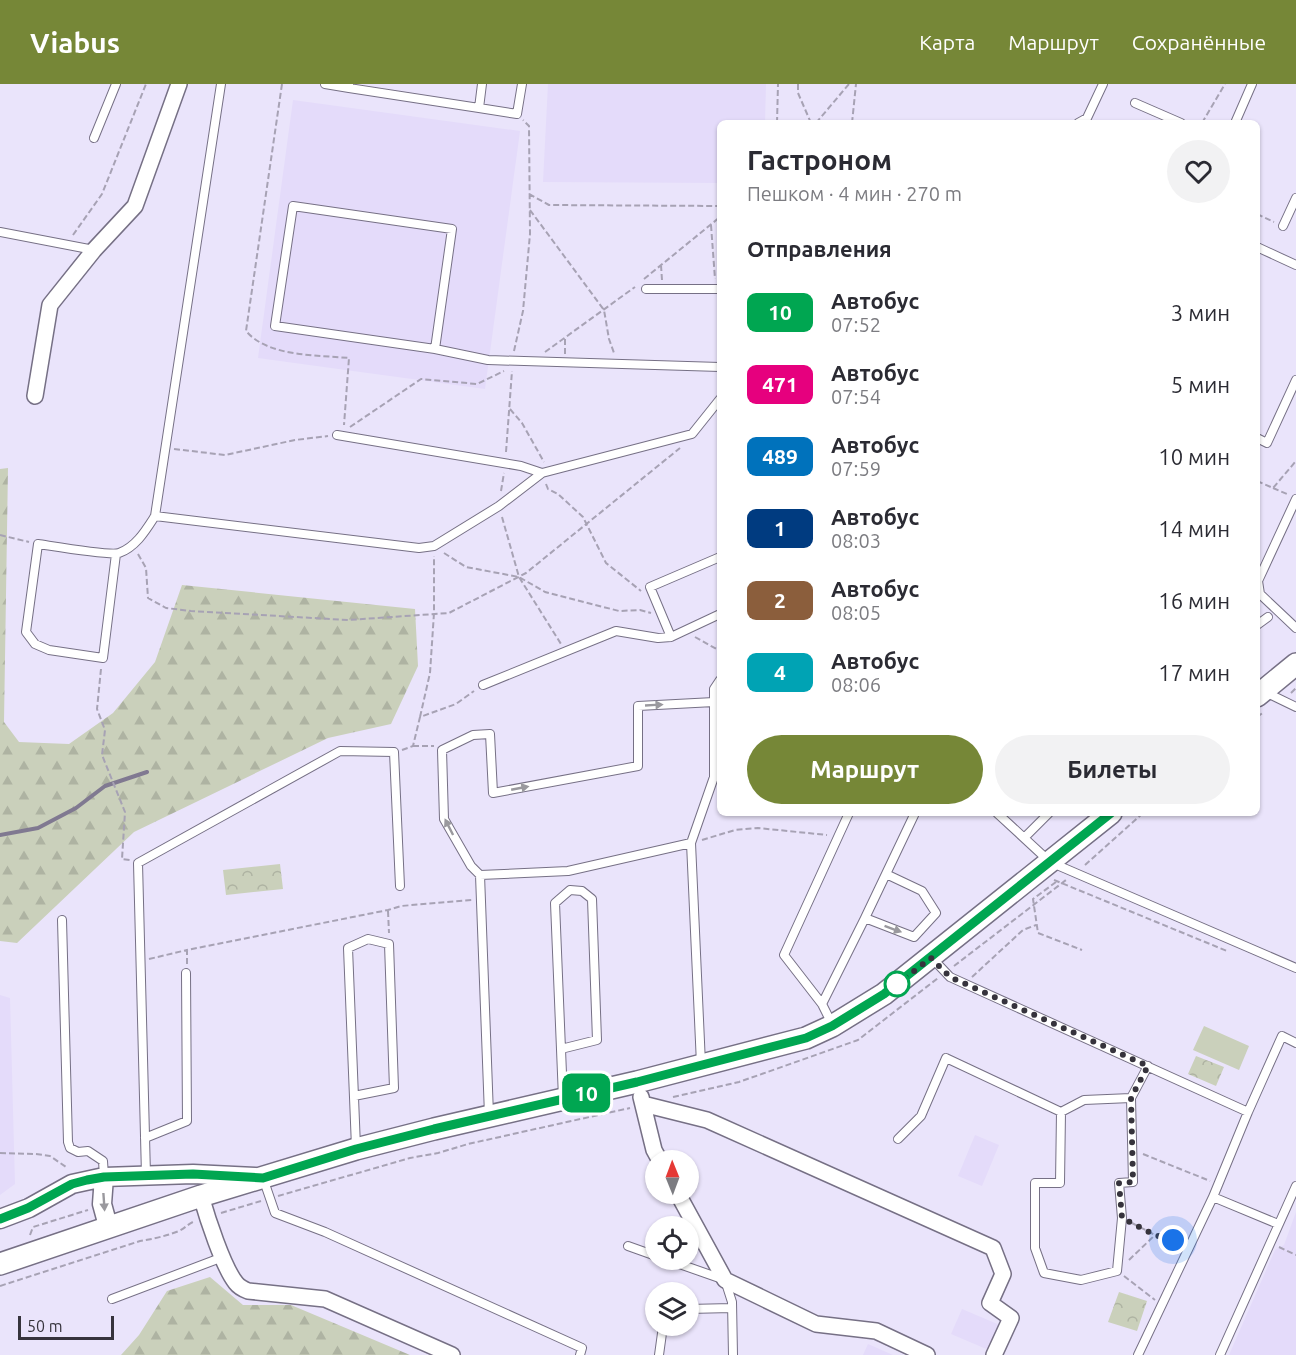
<!DOCTYPE html>
<html lang="ru">
<head>
<meta charset="utf-8">
<style>
  body { margin:0; font-family:Ubuntu,sans-serif; background:#f2f2f3; color:#2b2b33; height:100vh; display:flex; flex-direction:column; font-size:22px; white-space:nowrap }
  * { box-sizing:border-box; margin:0 }
  p { font-size:20px; color:#7c7c81 }
  .icon { flex:none; width:33px; height:33px; fill:none; stroke:currentColor; stroke-width:2; stroke-linecap:round; stroke-linejoin:round }
  .map { position:relative; flex:1; overflow:hidden }
  .drawer { position:absolute; left:717px; top:36px; width:543px; height:696px; display:flex; flex-direction:column; background:#fff; border-radius:9px; box-shadow:0 2px 4px #0004 }
  .drawer>* { flex:none }
  .badge { padding:0 12px; border-radius:9px; font-size:21px; line-height:39px }
  .needle { width:39px; rotate:359deg }
  .fabs { position:absolute; left:645px; top:1066px; display:grid; gap:12px }
  .fabs a { display:grid; place-items:center; width:54px; height:54px; border-radius:50%; background:#fff; box-shadow:0 2px 4px #0004; font-size:30px }
  .scale { position:absolute; left:18px; bottom:15px; width:96px; box-sizing:border-box; padding-left:6px; border:3px solid #36333c; border-top:0; font-size:16px; line-height:21px; white-space:nowrap; color:#36333c; -webkit-text-stroke:4px #eae4fb; paint-order:stroke }
  .you { position:absolute; width:30px; height:30px; margin:-15px; border:4px solid #fff; border-radius:50%; background:#1a73e8; box-shadow:0 0 0 9px #1a73e833 }
  .map>.badge { position:absolute; translate:-50% -50%; box-shadow:0 0 0 3px #fff }
  h2 { padding:0 30px; font-size:22px; line-height:54px }
  .round { display:grid; place-items:center; flex:none; width:63px; height:63px; border-radius:32px; background:#f2f2f3 }
  .head { display:flex; align-items:center; justify-content:space-between; height:102px; padding:0 30px }
  h1 { font-size:28px; font-weight:700; line-height:45px }
  .primary-button { display:flex; gap:12px; margin-top:auto; padding:12px 30px }
  .primary-button a { flex:1; height:69px; border-radius:36px; background:#768737; color:#fff; font-size:24px; font-weight:700; line-height:69px; text-align:center }
  .primary-button a+a { background:#f2f2f3; color:#2b2b33 }
  ul { padding:0; list-style:none }
  li { display:flex; align-items:center; gap:18px; height:72px; padding:0 30px }
  li div { flex:1 }
  li b { display:block; font-size:22px }
  li em { font-style:normal }
  li .badge { min-width:66px; font-weight:700; text-align:center }
  header { display:flex; align-items:center; gap:36px; box-sizing:border-box; height:84px; padding:0 30px; background:#768737; color:#fff }
  header strong { font-size:28px }
  nav { display:flex; gap:33px; margin-inline-start:auto; font-size:21px }
  .map>svg:first-child { display:block }
  .built { fill:#e4dbfa }
  .grass { fill:#cad0bb }
  .forest { fill:url(#forest-firs) }
  .park { fill:url(#park-crowns) }
  .lines { fill:none; stroke-linecap:round; stroke-linejoin:round }
  .stream { stroke:#807991; stroke-width:4 }
  .service-casing { stroke:#767085; stroke-width:10 }
  .minor-casing { stroke:#767085; stroke-width:18 }
  .tertiary-casing { stroke:#767085; stroke-width:21 }
  .secondary-casing { stroke:#767085; stroke-width:24 }
  .path { stroke:#a7a2b4; stroke-width:2; stroke-dasharray:6 3; stroke-linecap:butt }
  .service { stroke:#fff; stroke-width:8 }
  .minor { stroke:#fff; stroke-width:15 }
  .tertiary { stroke:#fff; stroke-width:18 }
  .secondary { stroke:#fff; stroke-width:21 }
  .oneway { fill:#9a999e }
  .line-casing { stroke:#fff; stroke-width:14 }
  .line { stroke:#00a651; stroke-width:9 }
  .walk { stroke:#36333c; stroke-width:6; stroke-dasharray:0 10.8 }
  .stop-dot { fill:#fff; stroke:#00a651; stroke-width:3 }
</style>
</head>
<body>
<header>
<strong>Viabus</strong>
<nav><a>Карта</a><a>Маршрут</a><a>Сохранённые</a></nav>
</header>
<div class="map">
<svg width="1296" height="1271" viewBox="0 0 1296 1271">
  <defs>
    <pattern id="forest-firs" width="22" height="20" patternUnits="userSpaceOnUse" patternTransform="scale(1.5)"><rect width="22" height="20" fill="#cad0bb"/><path d="M5 1l3.5 6h-7zM16 11l3.5 6h-7z" fill="#aeb3a2"/></pattern>
    <pattern id="park-crowns" width="20" height="18" patternUnits="userSpaceOnUse" patternTransform="scale(1.5)"><rect width="20" height="18" fill="#cad0bb"/><path d="M2 6a3 3 0 1 1 6 0M12 15a3 3 0 1 1 6 0" fill="none" stroke="#aeb3a2"/></pattern>
  </defs>
  <rect width="100%" height="100%" fill="#eae4fb"/>
  <path class="built" d="M 548,0 L 766,0 L 765,39 L 720,39 L 720,99 L 543,98 Z
    M 293,16 L 520,47 L 485,305 L 258,274 Z
    M 0,911 L 10,914 L 15,1100 L 0,1111 Z
    M 975,1051 L 999,1061 L 982,1102 L 958,1092 Z
    M 1296,1128 L 1296,1271 L 1229,1271 L 1275,1166 L 1284,1161 Z
    M 962,1225 L 1002,1242 L 991,1267 L 951,1250 Z
    M 868,1260 L 893,1271 L 863,1271 Z"/>
  <path class="grass" d="M 1204,942 L 1249,962 L 1239,986 L 1193,966 Z"/>
  <path class="forest" d="M 8,384 L 4,638 L 19,658 L 69,660 L 113,629 L 155,578 L 182,501 L 415,525 L 418,582 L 391,640 L 328,654 L 134,748 L 17,859 L 0,857 L 0,385 Z
    M 210,1193 L 243,1221 L 291,1221 L 410,1271 L 121,1271 L 139,1251 L 167,1207 Z"/>
  <path class="park" d="M 280,780 L 283,805 L 226,811 L 223,786 Z
    M 1196,972 L 1224,983 L 1216,1002 L 1188,990 Z
    M 1119,1208 L 1147,1217 L 1137,1247 L 1108,1238 Z"/>
  <g class="lines">
    <path class="stream" d="M 0,751 L 38,744 L 76,724 L 105,702 L 147,688"/>
    <defs>
      <path id="service" d="M 325,0 L 349,4 L 349,0
        M 349,4 L 479,24 L 482,0
        M 1135,19 L 1181,39
        M 479,24 L 517,30 L 522,0
        M 1078,39 L 1087,34 L 1103,0
        M 1235,39 L 1252,0
        M 94,54 L 116,0
        M 1283,142 L 1296,114
        M 0,148 L 94,166
        M 1257,163 L 1296,181
        M 646,205 L 720,205
        M 435,265 L 452,145 L 293,122 L 275,242 L 435,265 L 488,276 L 720,283
        M 337,351 L 521,382 L 542,389
        M 1257,354 L 1267,359 L 1296,296
        M 1296,415 L 1258,497 L 1260,510 L 1296,544
        M 155,432 L 419,464 L 434,462 L 499,422 L 542,389 L 692,350 L 720,315
        M 116,470 L 103,574 L 49,566 L 35,560 L 26,548 L 38,460 C 52,462 110,472 119,469 C 136,463 146,446 155,432 L 221,0
        M 1257,541 L 1268,533
        M 671,553 L 650,503 L 720,473
        M 483,601 L 616,547 L 658,554 L 671,553 L 720,530
        M 1265,608 L 1296,623
        M 997,729 L 1050,778 L 1296,884
        M 1024,754 L 1049,729
        M 691,759 L 701,980
        M 886,790 L 922,807 L 936,829 L 914,853 L 865,834 L 915,729
        M 480,791 L 471,782 L 444,735 L 442,666 L 473,651 L 490,650 L 493,709 L 638,682 L 638,622 L 714,618
        M 62,836 L 68,1058 L 70,1064 L 78,1068 L 88,1067 L 103,1077 L 104,1092
        M 932,874 L 950,893 L 1248,1028 L 1282,952 L 1296,959
        M 822,920 L 865,834
        M 832,940 L 822,920 L 784,871 L 849,729
        M 561,965 L 597,956 L 592,815 L 582,807 L 570,806 L 555,819 L 563,1014
        M 354,1012 L 394,1004 L 389,860 L 368,855 L 348,864 L 356,1063
        M 1061,1028 L 1060,1099 L 1035,1099 L 1035,1164 L 1044,1189 L 1081,1196 L 1117,1187 L 1122,1134 L 1119,1099 L 1133,1098 L 1131,1014 L 1148,982
        M 1061,1028 L 1084,1016 L 1131,1014
        M 1248,1028 L 1213,1113 L 1278,1140
        M 489,1031 L 480,791 L 568,787 L 691,759 L 714,693 L 714,605 L 720,596
        M 145,1054 L 187,1037 L 186,889
        M 898,1055 L 921,1032 L 946,974 L 1061,1028
        M 146,1091 L 138,779 L 340,667 L 394,668 L 400,802
        M 263,1094 L 275,1129 L 325,1148 L 582,1264 L 580,1271
        M 628,1162 L 656,1172
        M 668,1176 L 725,1196 L 732,1218 L 733,1271
        M 112,1215 L 223,1173
        M 688,1225 L 732,1224
        M 659,1271 L 663,1242
        M 1138,1271 L 1213,1113
        M 1220,1271 L 1296,1102"/>
      <path id="minor" d="M 35,312 L 50,221 L 94,166 L 135,122 L 179,0
        M 641,1013 L 654,1066 L 660,1077
        M 643,1020 L 707,1036 L 993,1164 L 1003,1190 L 990,1219 L 1011,1234 L 994,1271
        M 678,1110 L 725,1196 L 816,1240 L 876,1247 L 927,1271
        M 201,1112 C 207,1133 223,1183 236,1199 C 239,1203 243,1205 248,1207 L 325,1215 L 452,1271"/>
      <path id="tertiary" d="M 104,1093 L 102,1120 L 108,1142
        M 0,1135 L 29,1124 L 72,1100 L 104,1093 L 193,1090 L 255,1093"/>
      <path id="secondary" d="M 1257,612 L 1296,580
        M 0,1180 L 201,1112 L 356,1065 L 434,1045 L 637,998 L 806,954 L 832,942 L 884,910 L 1111,729"/>
    </defs>
    <use href="#service" class="service-casing"/>
    <use href="#minor" class="minor-casing"/>
    <use href="#tertiary" class="tertiary-casing"/>
    <use href="#secondary" class="secondary-casing"/>
    <path class="path" d="M 282,0 L 246,247 C 268,273 317,271 349,274 L 344,341
      M 798,0 L 798,9 L 811,39
      M 777,39 L 778,0
      M 816,39 L 849,0
      M 852,39 L 856,0
      M 1202,39 L 1225,0
      M 529,110 L 549,121 L 720,122
      M 530,126 L 604,226 L 609,255 L 614,269
      M 1257,130 L 1274,138
      M 711,141 L 715,195
      M 73,151 L 102,110 L 146,0
      M 661,181 L 662,196
      M 644,195 L 720,133
      M 514,267 L 523,227 L 530,150 L 529,42 L 523,36
      M 545,268 L 635,203
      M 565,270 L 565,255
      M 510,325 L 522,339 L 544,378
      M 350,343 L 421,295 L 477,300 L 504,287
      M 174,365 L 225,371 L 295,356 L 328,352
      M 506,368 L 512,287
      M 1257,397 L 1273,404 L 1296,377
      M 546,400 L 548,405 L 558,410 L 583,433 L 606,479 L 641,507
      M 1273,404 L 1287,410
      M 501,407 L 504,389
      M 502,433 L 519,493 L 561,560
      M 0,451 L 29,458
      M 444,469 L 466,483 L 519,493 L 545,508 L 619,527 L 640,526 L 651,529
      M 138,470 L 146,484 L 148,514 L 166,524 L 191,527 L 348,536 L 449,529 L 526,489 L 680,364
      M 695,553 L 720,567
      M 101,585 L 97,625 L 105,646 L 102,671 L 125,728 L 122,775 L 130,776
      M 1291,609 L 1296,604
      M 420,633 L 430,589 L 434,529 L 434,472
      M 1257,633 L 1264,628
      M 413,662 L 434,662
      M 402,666 L 413,662 L 420,633 L 456,620 L 474,607
      M 702,756 L 735,746 L 758,744 L 827,751
      M 1085,781 L 1143,729
      M 1054,796 L 1227,867
      M 1056,798 L 1033,815 L 1038,849 L 1082,866
      M 388,827 L 389,849
      M 149,875 L 187,866
      M 187,880 L 187,866 L 388,826 L 401,822 L 472,816
      M 954,882 L 1066,796
      M 972,893 L 1023,846 L 1036,841
      M 673,1013 L 739,998 L 858,956 L 938,894
      M 0,1069 L 36,1070 L 50,1072 L 66,1083
      M 1143,1070 L 1210,1097
      M 278,1112 L 410,1074 L 438,1069 L 468,1060 L 630,1024
      M 221,1129 L 261,1117
      M 1132,1139 L 1155,1151 L 1182,1158
      M 30,1151 L 33,1143 L 88,1126
      M 1279,1163 L 1296,1171
      M 1129,1176 L 1155,1151
      M 1124,1192 L 1155,1216
      M 0,1202 L 140,1157 C 153,1155 166,1152 179,1147 C 185,1144 188,1140 195,1137"/>
    <use href="#service" class="service"/>
    <use href="#minor" class="minor"/>
    <use href="#tertiary" class="tertiary"/>
    <use href="#secondary" class="secondary"/>
  </g>
  <defs><path id="oneway-solid" d="M-6-.8H1V-3.2L6.5 0L1 3.2V.8H-6Z" transform="scale(1.5)"/></defs>
  <g class="oneway">
    <use href="#oneway-solid" transform="translate(654 621) rotate(-3)"/>
    <use href="#oneway-solid" transform="translate(520 704) rotate(-11)"/>
    <use href="#oneway-solid" transform="translate(449 743) rotate(-117)"/>
    <use href="#oneway-solid" transform="translate(893 845) rotate(20)"/>
    <use href="#oneway-solid" transform="translate(104 1118) rotate(86)"/>
  </g>
  <g class="lines">
    <defs>
      <path id="line" d="M 0,1135 L 28,1124 L 72,1100 L 87,1096 L 104,1093 L 193,1090 L 263,1094 L 356,1065 L 434,1045 L 637,998 L 806,954 L 832,942 L 884,910 L 1111,729"/>
    </defs>
    <use href="#line" class="line-casing"/>
    <use href="#line" class="line"/>
    <path class="walk" d="M 897,900 L 931,874 L 950,893 L 1148,982 L 1131,1014 L 1133,1098 L 1119,1099 L 1122,1134 L 1155,1151 L 1173,1156"/>
  </g>
  <circle class="stop-dot" cx="897" cy="900" r="12"/>
</svg>
<div class="fabs">
<a><svg class="needle" viewBox="-14 -14 28 28"><path d="M0-13l5 13h-10z" fill="#e53935"/><path d="M0 13l5-13h-10z" fill="#7c7c81"/></svg></a>
<a><svg class="icon" aria-label="locate" viewBox="0 0 24 24"><circle cx="12" cy="12" r="6"/><path d="M12 2v4M12 18v4M2 12h4M18 12h4"/></svg></a>
<a><svg class="icon" aria-label="layers" viewBox="0 0 24 24"><path d="M12 4l9 5-9 5-9-5zM3 14l9 5 9-5"/></svg></a>
</div>
<div class="scale">50 m</div>
<div class="you" style="left:1173px;top:1156px"></div>
<b class="badge" style="left:586px;top:1009px;background:#00a651;color:#fff">10</b>
<section class="drawer">
<div class="head"><div><h1>Гастроном</h1><p>Пешком · 4 мин · 270 m</p></div><a class="round"><svg class="icon" aria-label="heart" viewBox="0 0 24 24"><path d="M12 20l-8-8c-3-5 5-10 8-4 3-6 11-1 8 4z"/></svg></a></div>
<h2>Отправления</h2>
<ul>
<li><span class="badge" style="background:#00a651;color:#fff">10</span><div><b>Автобус</b><p>07:52</p></div><em>3 мин</em></li>
<li><span class="badge" style="background:#e6007e;color:#fff">471</span><div><b>Автобус</b><p>07:54</p></div><em>5 мин</em></li>
<li><span class="badge" style="background:#0072bc;color:#fff">489</span><div><b>Автобус</b><p>07:59</p></div><em>10 мин</em></li>
<li><span class="badge" style="background:#003b80;color:#fff">1</span><div><b>Автобус</b><p>08:03</p></div><em>14 мин</em></li>
<li><span class="badge" style="background:#8b5e3c;color:#fff">2</span><div><b>Автобус</b><p>08:05</p></div><em>16 мин</em></li>
<li><span class="badge" style="background:#00a3b4;color:#fff">4</span><div><b>Автобус</b><p>08:06</p></div><em>17 мин</em></li>
</ul>
<div class="primary-button"><a>Маршрут</a><a>Билеты</a></div>
</section>
</div>
</body>
</html>
